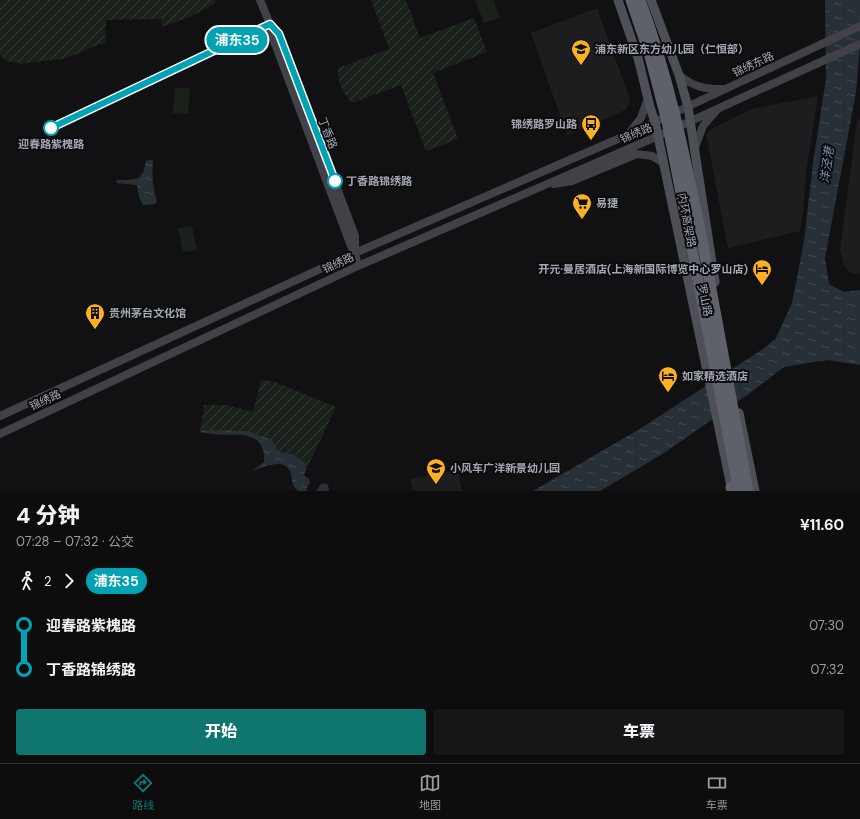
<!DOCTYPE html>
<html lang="zh">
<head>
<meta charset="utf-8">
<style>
  body { margin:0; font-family:"DM Sans","Noto Sans SC",sans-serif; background:#161617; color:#f1f3f6; height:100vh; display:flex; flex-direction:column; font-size:15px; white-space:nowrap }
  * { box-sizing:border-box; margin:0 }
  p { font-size:13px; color:#9a9c9e }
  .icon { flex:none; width:22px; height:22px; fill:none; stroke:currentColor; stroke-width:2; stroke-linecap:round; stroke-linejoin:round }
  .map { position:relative; height:491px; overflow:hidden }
  .panel { display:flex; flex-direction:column; background:#0d0d0e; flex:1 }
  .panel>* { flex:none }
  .badge { padding:0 8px; border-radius:13px; font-size:14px; line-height:26px }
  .map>.badge { position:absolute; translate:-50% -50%; box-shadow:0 0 0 2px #fff }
  .legs { display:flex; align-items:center; gap:6px; height:44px; padding:0 16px; font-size:13px }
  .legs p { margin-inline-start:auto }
  .head { display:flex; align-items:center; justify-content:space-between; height:68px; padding:0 16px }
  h1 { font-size:22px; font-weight:800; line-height:30px }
  .primary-button { display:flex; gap:8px; margin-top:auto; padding:8px 16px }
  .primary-button a { flex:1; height:46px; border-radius:4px; background:#0f766e; color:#fff; font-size:16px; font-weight:800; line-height:46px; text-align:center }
  .primary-button a+a { background:#161617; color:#f1f3f6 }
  ul { padding:0 16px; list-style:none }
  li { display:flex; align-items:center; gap:14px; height:44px; font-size:15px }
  li i { display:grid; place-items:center; width:6px; height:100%; margin:0 5px; background:currentColor }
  li i::after { content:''; width:10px; height:10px; margin:-5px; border:3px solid; border-radius:50%; background:#0d0d0e }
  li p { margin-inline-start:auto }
  li:first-child i { background:linear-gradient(#0000 50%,currentColor 0) }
  li:last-child i { background:linear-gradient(currentColor 50%,#0000 0) }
  .tabs { display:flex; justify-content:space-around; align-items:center; height:56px; border-top:1px solid #2d2d2e; background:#0d0d0e; font-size:11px; color:#9a9c9e }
  .tabs a { display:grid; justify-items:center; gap:2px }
  .tabs .current { color:#0f766e }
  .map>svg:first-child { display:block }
  .built { fill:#1d1d20 }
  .grass { fill:#19211a }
  .garden { fill:url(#garden-furrows) }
  .water { fill:url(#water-ripples) }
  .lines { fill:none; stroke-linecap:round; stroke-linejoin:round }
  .secondary { stroke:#404248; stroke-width:8 }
  .primary { stroke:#4e5057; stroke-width:9 }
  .highway { stroke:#5e6169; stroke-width:11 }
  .highway-bridge { stroke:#5e6169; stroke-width:11 }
  .line-1-casing { stroke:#fff; stroke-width:9 }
  .line-1 { stroke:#00a3b4; stroke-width:6 }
  .stop-1-dot { fill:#fff; stroke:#00a3b4; stroke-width:2 }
  .labels { text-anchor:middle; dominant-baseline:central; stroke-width:4; stroke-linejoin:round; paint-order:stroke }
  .poi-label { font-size:11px; font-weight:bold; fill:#a2a7b4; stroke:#0c0c0e; text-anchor:start }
  .street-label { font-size:11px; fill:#a2a7b4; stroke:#0c0c0e }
  .stop-label { font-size:11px; font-weight:bold; fill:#a2a7b4; stroke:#0c0c0e }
  .water-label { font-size:12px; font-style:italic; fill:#7696b2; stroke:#0c0c0e }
</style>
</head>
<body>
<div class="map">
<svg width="860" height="491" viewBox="0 0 860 491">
  <defs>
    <pattern id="garden-furrows" width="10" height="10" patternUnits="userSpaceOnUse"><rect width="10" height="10" fill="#19211a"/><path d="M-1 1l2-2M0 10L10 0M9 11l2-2" fill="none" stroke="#373e39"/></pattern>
    <pattern id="water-ripples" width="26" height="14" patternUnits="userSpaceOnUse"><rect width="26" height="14" fill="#273037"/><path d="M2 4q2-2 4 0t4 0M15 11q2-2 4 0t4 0" fill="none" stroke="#434b52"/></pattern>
  </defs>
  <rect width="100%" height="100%" fill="#111113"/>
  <path class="built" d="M 597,8 L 630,99 L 629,105 L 625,110 L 567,135 L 531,33 Z
    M 818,96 L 806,173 L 803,215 L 800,231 L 728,248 L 706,134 L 711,129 L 752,109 Z
    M 860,119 L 860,274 L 851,273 L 844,266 L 840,250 L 857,120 Z
    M 458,470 L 462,491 L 413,491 L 410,479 Z"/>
  <path class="grass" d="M 475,0 L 493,0 L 500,18 L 484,23 Z
    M 175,88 L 190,88 L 188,114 L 173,113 Z
    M 192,226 L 197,250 L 183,252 L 178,228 Z"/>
  <path class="garden" d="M 0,0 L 215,0 L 216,3 L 190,17 L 162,27 L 161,19 L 106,20 L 105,43 L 95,46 L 77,54 L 61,59 L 21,64 L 7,61 L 0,55 Z
    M 371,0 L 406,0 L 420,38 L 474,18 L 487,52 L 433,73 L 458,139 L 426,151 L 401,85 L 352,103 C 342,93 337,82 338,68 L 389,49 Z
    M 261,380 L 275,382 L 336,407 L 306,470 L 293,466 L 258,440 L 246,435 L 219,435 L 200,432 L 204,405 L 227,405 L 253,412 Z"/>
  <path class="water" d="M 825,0 L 860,0 L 860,46 L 856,92 L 825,258 L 829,284 L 844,292 L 860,290 L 860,365 L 827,360 L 784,367 L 750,393 L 664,453 L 600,491 L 533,491 L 638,430 L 763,349 L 776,338 L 792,303 L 804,241 L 813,163 L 826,79 Z
    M 153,159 C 152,174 152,187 157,201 L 155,204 L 143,205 L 139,197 L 137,185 L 116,183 L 117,180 L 129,180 L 139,178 L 144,171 L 146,161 Z
    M 204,430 L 247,431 L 272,440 L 277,450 L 282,453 L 293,454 L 305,463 L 306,470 L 304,475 L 309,479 L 310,483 L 306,489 L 307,491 L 298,491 C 291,484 293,483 291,474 C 286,456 264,467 252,471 L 264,462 C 267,423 224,439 200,432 Z
    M 325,483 L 328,485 L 329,491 L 316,491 L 321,484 Z"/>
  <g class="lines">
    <path class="secondary" d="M 260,0 L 270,24 L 271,33 L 351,246 L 355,253 L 358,266
      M 270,24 L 279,34 L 355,236 L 355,253
      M 679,75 C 694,87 704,89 722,89
      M 630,132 L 641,118 L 648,98
      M 694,150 L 703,126 L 716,111
      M 554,184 L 572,181 L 637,154 L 652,156 L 664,163
      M 0,416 L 355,253 L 627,135 L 860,26
      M 0,434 L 358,266 L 658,136 L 860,44"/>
    <path class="primary" d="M 618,0 L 638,58 L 650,107 L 655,122 L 732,491
      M 651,0 L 679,75 L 688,107 L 715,282
      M 739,413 L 755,491"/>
    <path class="highway" d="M 731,487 L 732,491"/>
    <path class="highway-bridge" d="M 631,0 L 650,56 L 667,121 L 739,491
      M 640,0 C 669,78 684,153 701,235 C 717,320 732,405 748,491"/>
  </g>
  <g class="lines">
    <defs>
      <path id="line-1" d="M 51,128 L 270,24 L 279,34 L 335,181"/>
    </defs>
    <use href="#line-1" class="line-1-casing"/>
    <use href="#line-1" class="line-1"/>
  </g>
  <defs>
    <symbol id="school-pin" viewBox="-11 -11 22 30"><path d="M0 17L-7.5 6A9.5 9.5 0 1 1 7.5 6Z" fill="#fab122" stroke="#0c0c0e"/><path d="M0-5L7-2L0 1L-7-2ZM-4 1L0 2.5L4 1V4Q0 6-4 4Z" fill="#111"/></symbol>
    <symbol id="bus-pin" viewBox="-11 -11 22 30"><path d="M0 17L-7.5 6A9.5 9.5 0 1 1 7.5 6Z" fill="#fab122" stroke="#0c0c0e"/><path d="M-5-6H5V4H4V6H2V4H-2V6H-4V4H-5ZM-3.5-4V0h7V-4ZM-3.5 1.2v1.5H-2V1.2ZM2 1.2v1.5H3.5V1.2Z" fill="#111"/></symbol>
    <symbol id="supermarket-pin" viewBox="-11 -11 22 30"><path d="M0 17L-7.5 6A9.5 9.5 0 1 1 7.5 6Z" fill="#fab122" stroke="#0c0c0e"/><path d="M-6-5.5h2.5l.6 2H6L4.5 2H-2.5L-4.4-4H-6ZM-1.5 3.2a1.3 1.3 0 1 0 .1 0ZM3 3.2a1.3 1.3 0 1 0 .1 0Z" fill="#111"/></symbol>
    <symbol id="hotel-pin" viewBox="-11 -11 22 30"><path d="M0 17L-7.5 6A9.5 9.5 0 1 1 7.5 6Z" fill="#fab122" stroke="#0c0c0e"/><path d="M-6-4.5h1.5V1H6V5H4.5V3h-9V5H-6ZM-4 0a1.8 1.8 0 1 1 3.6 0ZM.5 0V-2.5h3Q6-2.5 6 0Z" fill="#111"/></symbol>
    <symbol id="building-pin" viewBox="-11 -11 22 30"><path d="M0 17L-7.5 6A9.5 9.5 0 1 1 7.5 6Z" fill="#fab122" stroke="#0c0c0e"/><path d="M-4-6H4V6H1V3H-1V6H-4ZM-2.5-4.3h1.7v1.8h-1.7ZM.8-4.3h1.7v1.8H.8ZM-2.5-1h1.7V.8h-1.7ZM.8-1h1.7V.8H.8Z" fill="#111"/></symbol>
  </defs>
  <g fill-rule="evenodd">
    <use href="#school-pin" x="570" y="38" width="22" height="30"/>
    <use href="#bus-pin" x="580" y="113" width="22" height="30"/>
    <use href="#supermarket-pin" x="571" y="192" width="22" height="30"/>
    <use href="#hotel-pin" x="751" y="258" width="22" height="30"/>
    <use href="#building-pin" x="84" y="302" width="22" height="30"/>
    <use href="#hotel-pin" x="657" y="365" width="22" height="30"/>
    <use href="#school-pin" x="425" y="457" width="22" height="30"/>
  </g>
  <g class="stop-1-dot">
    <circle cx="51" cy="128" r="7"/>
    <circle cx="335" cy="181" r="7"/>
  </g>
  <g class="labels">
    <g class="poi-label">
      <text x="595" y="49">浦东新区东方幼儿园（仁恒部）</text>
      <text x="577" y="124" text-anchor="end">锦绣路罗山路</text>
      <text x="596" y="203">易捷</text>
      <text x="748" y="269" text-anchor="end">开元·曼居酒店(上海新国际博览中心罗山店)</text>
      <text x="109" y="313">贵州茅台文化馆</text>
      <text x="682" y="376">如家精选酒店</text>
      <text x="450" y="468">小风车广洋新景幼儿园</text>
    </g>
    <g class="street-label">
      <text transform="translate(753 64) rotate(-25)">锦绣东路</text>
      <text transform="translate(328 133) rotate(69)">丁香路</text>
      <text transform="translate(636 133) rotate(-23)">锦绣路</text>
      <text transform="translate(687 220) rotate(79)">内环高架路</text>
      <text transform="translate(338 263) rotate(-25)">锦绣路</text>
      <text transform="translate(705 300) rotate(78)">罗山路</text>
      <text transform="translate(45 400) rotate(-25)">锦绣路</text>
    </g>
    <g class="stop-label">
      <text x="51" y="144">迎春路紫槐路</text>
      <text x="346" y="181" text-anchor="start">丁香路锦绣路</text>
    </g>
    <g class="water-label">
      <text transform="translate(827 165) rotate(-82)">洋泾港</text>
    </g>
  </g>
</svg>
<b class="badge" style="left:237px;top:40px;background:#00a3b4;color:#fff">浦东35</b>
</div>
<section class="panel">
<div class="head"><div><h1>4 分钟</h1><p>07:28 – 07:32 · 公交</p></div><b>¥11.60</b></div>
<div class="legs"><svg class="icon" aria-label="walk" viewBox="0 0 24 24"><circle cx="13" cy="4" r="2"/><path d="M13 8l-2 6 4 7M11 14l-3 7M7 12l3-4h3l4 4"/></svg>2<svg class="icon" aria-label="forward" viewBox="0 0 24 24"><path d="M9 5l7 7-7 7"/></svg><b class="badge" style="background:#00a3b4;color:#fff">浦东35</b></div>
<ul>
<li><i style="color:#00a3b4"></i><b>迎春路紫槐路</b><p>07:30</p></li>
<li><i style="color:#00a3b4"></i><b>丁香路锦绣路</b><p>07:32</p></li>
</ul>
<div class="primary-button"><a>开始</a><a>车票</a></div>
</section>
<nav class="tabs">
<a class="current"><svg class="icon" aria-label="directions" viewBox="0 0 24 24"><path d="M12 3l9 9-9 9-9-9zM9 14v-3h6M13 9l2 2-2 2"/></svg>路线</a>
<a><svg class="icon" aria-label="map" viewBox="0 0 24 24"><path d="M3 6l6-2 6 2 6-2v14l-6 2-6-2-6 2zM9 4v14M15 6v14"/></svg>地图</a>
<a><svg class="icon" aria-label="tickets" viewBox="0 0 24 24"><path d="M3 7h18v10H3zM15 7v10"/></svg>车票</a>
</nav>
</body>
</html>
